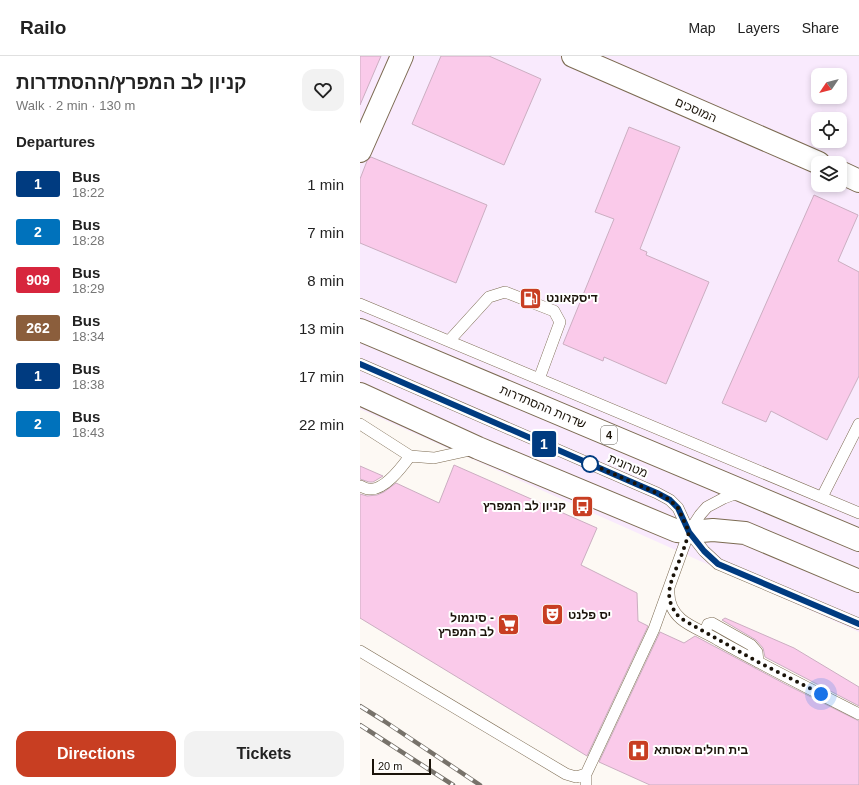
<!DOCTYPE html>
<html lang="en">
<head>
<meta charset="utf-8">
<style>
  body { margin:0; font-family:Helvetica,"Noto Sans Hebrew",sans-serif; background:#f2f2f2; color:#222; height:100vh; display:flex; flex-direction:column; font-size:15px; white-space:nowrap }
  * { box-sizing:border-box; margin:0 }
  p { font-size:13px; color:#767676 }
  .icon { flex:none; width:22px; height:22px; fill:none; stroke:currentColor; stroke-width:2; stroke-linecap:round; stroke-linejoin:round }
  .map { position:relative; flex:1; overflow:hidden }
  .panel { display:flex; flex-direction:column; background:#fff; width:360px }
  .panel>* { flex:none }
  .badge { padding:0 8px; border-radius:3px; font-size:14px; line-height:26px }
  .needle { width:26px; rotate:235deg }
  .fabs { position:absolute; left:451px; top:12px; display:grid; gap:8px }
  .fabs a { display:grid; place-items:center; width:36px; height:36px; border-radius:8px; background:#fff; box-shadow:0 2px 6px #0003; font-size:20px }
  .scale { position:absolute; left:12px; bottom:10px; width:59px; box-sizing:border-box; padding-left:4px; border:2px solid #1a1309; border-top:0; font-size:11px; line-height:14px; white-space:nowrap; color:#1a1309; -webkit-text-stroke:3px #fff; paint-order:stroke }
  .you { position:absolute; width:20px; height:20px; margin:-10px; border:3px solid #fff; border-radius:50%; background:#1a73e8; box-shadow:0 0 0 6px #1a73e833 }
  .map>.badge { position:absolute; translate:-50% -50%; box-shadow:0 0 0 2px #fff }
  h2 { padding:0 16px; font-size:15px; line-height:36px }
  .round { display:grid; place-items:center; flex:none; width:42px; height:42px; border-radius:12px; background:#f2f2f2 }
  .headline { display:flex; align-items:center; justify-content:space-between; height:68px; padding:0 16px }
  h1 { font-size:19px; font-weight:700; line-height:30px }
  .action { display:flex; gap:8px; margin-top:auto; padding:8px 16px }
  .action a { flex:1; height:46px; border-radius:12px; background:#c83e22; color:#fff; font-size:16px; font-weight:700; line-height:46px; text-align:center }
  .action a+a { background:#f2f2f2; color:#222 }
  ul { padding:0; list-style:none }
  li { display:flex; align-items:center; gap:12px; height:48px; padding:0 16px }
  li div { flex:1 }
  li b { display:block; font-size:15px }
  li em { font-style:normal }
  li .badge { min-width:44px; font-weight:700; text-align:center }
  header { display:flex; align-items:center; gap:24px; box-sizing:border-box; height:56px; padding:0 20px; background:#fff; border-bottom:1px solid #e0e0e0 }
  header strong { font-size:19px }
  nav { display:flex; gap:22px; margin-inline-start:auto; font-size:14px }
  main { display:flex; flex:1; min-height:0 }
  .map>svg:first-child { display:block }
  .industrial { fill:#f9eafd; fill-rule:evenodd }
  .building { fill:#facaea; stroke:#cbaec1 }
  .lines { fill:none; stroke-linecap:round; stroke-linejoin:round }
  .lane-casing { stroke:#7c6b52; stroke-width:12 }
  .street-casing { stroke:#7c6b52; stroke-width:24 }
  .secondary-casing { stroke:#7c6b52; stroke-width:24 }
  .highway-casing { stroke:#7c6b52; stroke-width:24 }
  .lane { stroke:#fff; stroke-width:11 }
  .street { stroke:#fff; stroke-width:22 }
  .secondary { stroke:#fff; stroke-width:22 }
  .highway { stroke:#fff; stroke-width:22 }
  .rail-casing { stroke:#77726a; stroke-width:4.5 }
  .rail { stroke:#fff; stroke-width:3; stroke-dasharray:9; stroke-linecap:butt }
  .line-casing { stroke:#fff; stroke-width:9 }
  .line { stroke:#003b80; stroke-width:6 }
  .walk { stroke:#1a1309; stroke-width:4; stroke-dasharray:0 7.2 }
  .stop-dot { fill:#fff; stroke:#003b80; stroke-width:2 }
  .labels { text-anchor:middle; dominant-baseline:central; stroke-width:4; stroke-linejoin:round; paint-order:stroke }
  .shield { fill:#fff; stroke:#5f5a53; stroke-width:1 }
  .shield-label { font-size:11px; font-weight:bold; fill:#1a1309 }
  .street-label { font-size:12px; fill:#1a1309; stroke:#fff }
  .poi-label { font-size:12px; font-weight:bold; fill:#1a1309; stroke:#fff; text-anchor:start }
</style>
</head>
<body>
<header>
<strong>Railo</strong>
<nav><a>Map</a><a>Layers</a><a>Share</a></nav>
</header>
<main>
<section class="panel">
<div class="headline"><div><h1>קניון לב המפרץ/ההסתדרות</h1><p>Walk · 2 min · 130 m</p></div><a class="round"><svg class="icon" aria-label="heart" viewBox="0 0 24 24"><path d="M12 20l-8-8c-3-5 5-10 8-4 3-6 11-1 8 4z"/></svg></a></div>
<h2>Departures</h2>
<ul>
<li><span class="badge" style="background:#003b80;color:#fff">1</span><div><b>Bus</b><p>18:22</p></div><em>1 min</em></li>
<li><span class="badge" style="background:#0072bc;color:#fff">2</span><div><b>Bus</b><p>18:28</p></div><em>7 min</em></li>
<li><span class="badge" style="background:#d7263d;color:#fff">909</span><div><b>Bus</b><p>18:29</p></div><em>8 min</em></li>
<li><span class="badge" style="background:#8b5e3c;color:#fff">262</span><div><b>Bus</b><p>18:34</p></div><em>13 min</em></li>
<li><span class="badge" style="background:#003b80;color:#fff">1</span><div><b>Bus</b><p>18:38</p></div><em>17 min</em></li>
<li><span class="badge" style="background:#0072bc;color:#fff">2</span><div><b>Bus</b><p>18:43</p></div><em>22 min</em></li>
</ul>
<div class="action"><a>Directions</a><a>Tickets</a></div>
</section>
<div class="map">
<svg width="499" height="729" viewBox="0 0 499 729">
  <rect width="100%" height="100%" fill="#fdf9f4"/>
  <path class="industrial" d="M 0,0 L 499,0 L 499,576 L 0,353 ZM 458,19 L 480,19 L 480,41 L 458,41 ZM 458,63 L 480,63 L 480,85 L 458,85 ZM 458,107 L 480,107 L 480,129 L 458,129 Z"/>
  <path class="building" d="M 0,0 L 21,0 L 0,49 Z
    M 81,0 L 129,0 L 181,23 L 144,109 L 52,68 Z
    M 269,71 L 320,91 L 280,193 L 287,196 L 286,199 L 349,226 L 306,328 L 244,301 L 243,305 L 203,288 L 254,163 L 235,156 Z
    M 11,101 L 127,149 L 96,227 L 0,187 L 0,123 L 7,105 Z
    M 454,139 L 498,159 L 478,205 L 499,216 L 499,320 L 467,384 L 411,355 L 406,366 L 362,347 Z
    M 94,409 L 237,472 L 221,509 L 277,537 L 278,565 L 288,570 L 227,700 L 0,562 L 0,438 L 7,440 L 17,439 L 24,436 L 36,427 L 79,447 Z
    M 0,410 L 23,420 L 13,426 L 9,426 L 0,423 Z
    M 365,562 L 434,592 L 499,631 L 499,650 L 405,601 L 403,592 L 396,584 L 362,564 Z
    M 300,576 L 324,587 L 335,580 L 425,628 L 499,665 L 499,729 L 290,729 L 239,706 Z"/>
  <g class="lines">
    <defs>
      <path id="lane" d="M 0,248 L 499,457
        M 89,285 L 129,241 L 145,236 L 194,255 L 200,266 L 179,323
        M 0,308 L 297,437 L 310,444 L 318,452 L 329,476 L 344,495 L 358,508 L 499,568
        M 0,368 L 50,400 L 74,402 L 115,393
        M 0,430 C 3,431 6,433 9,433 C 24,435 42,411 50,400
        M 462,441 L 499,368
        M 309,533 C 308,545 312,555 321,563 C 330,571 347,577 358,584 C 404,610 452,634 499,658
        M 345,576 L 348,568 L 352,567 L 391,589 L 397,596 L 398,606
        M 0,595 L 206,718 L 216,721 L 226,718 L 294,573 L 329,476 L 340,459 L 347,451 L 364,442 L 372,439 L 382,438
        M 226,718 L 226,729"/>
      <path id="street" d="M 0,95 L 42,0"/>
      <path id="secondary" d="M 213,0 L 459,107
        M 480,116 L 499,125"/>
      <path id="highway" d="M 0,274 L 499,484
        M 0,338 L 118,392 L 317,475 L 329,476 L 353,474 L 385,477 L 499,525"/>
    </defs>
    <use href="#lane" class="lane-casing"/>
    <use href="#street" class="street-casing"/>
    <use href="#secondary" class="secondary-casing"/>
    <use href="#highway" class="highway-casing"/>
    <use href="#lane" class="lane"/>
    <use href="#street" class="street"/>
    <use href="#secondary" class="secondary"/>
    <use href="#highway" class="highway"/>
    <defs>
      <path id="rail" d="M 0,650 L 24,665 L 120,729
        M 0,669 L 93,729"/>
    </defs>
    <use href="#rail" class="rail-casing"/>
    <use href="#rail" class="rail"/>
  </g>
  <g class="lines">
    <defs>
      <path id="line" d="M 0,308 L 297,437 L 310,444 L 318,452 L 329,476 L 344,495 L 358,508 L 499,568"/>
    </defs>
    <use href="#line" class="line-casing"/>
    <use href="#line" class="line"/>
    <path class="walk" d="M 230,408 L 226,406 L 297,437 L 310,444 L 318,452 L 329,476 C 326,487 322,498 318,508 C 309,530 303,543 320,562 L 398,606 L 461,638"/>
  </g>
  <defs>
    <symbol id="fuel-square" viewBox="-11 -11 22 22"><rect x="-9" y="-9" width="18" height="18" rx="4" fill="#c83e22" stroke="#fff"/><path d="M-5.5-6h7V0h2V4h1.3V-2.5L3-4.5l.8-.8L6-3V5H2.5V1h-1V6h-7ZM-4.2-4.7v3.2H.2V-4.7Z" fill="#fff"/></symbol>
    <symbol id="bus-square" viewBox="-11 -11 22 22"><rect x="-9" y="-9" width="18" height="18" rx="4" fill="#c83e22" stroke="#fff"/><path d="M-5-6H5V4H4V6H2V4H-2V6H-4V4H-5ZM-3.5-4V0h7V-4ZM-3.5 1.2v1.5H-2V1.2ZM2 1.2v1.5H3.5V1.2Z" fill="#fff"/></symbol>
    <symbol id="theatre-square" viewBox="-11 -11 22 22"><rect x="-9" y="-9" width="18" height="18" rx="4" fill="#c83e22" stroke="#fff"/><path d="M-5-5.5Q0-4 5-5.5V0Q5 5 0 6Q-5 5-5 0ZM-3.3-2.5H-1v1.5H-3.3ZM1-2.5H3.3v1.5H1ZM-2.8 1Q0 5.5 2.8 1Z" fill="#fff"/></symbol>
    <symbol id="supermarket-square" viewBox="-11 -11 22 22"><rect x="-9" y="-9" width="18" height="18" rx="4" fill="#c83e22" stroke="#fff"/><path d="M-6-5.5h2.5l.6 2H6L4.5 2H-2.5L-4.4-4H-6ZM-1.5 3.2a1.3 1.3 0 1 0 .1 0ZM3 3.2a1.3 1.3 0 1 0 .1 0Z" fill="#fff"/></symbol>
    <symbol id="hospital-square" viewBox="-11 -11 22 22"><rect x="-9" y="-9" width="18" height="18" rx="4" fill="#c83e22" stroke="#fff"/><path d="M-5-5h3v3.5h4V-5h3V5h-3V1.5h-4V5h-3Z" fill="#fff"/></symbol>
  </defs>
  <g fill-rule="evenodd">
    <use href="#fuel-square" x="158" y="230" width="25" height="25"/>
    <use href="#bus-square" x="210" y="438" width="25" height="25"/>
    <use href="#theatre-square" x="180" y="546" width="25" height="25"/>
    <use href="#supermarket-square" x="136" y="556" width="25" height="25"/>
    <use href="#hospital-square" x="266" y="682" width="25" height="25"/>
  </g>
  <circle class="stop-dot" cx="230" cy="408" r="8"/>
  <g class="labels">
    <rect class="shield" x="241" y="370" width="16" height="18" rx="3"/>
    <g class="shield-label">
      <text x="249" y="379">4</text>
    </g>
    <g class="street-label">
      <text transform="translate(336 54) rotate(24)">המוסכים</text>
      <text transform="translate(183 351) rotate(23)">שדרות ההסתדרות</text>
      <text transform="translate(268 410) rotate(23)">מטרונית</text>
    </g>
    <g class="poi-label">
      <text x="186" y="242">דיסקאונט</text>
      <text x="206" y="450" text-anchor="end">קניון לב המפרץ</text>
      <text x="208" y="559">יס פלנט</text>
      <text x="134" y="562" text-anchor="end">סינמול -<tspan x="134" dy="14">לב המפרץ</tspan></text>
      <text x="294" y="694">בית חולים אסותא</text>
    </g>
  </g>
</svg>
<div class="fabs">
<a><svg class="needle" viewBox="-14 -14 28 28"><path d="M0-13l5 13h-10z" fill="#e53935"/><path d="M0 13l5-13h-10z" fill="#767676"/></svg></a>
<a><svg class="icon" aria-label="locate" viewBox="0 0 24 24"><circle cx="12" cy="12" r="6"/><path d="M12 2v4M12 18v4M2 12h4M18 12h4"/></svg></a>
<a><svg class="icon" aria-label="layers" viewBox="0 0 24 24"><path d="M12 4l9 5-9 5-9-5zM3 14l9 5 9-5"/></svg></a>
</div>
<div class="scale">20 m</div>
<div class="you" style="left:461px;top:638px"></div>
<b class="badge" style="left:184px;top:388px;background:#003b80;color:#fff">1</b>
</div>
</main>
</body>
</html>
